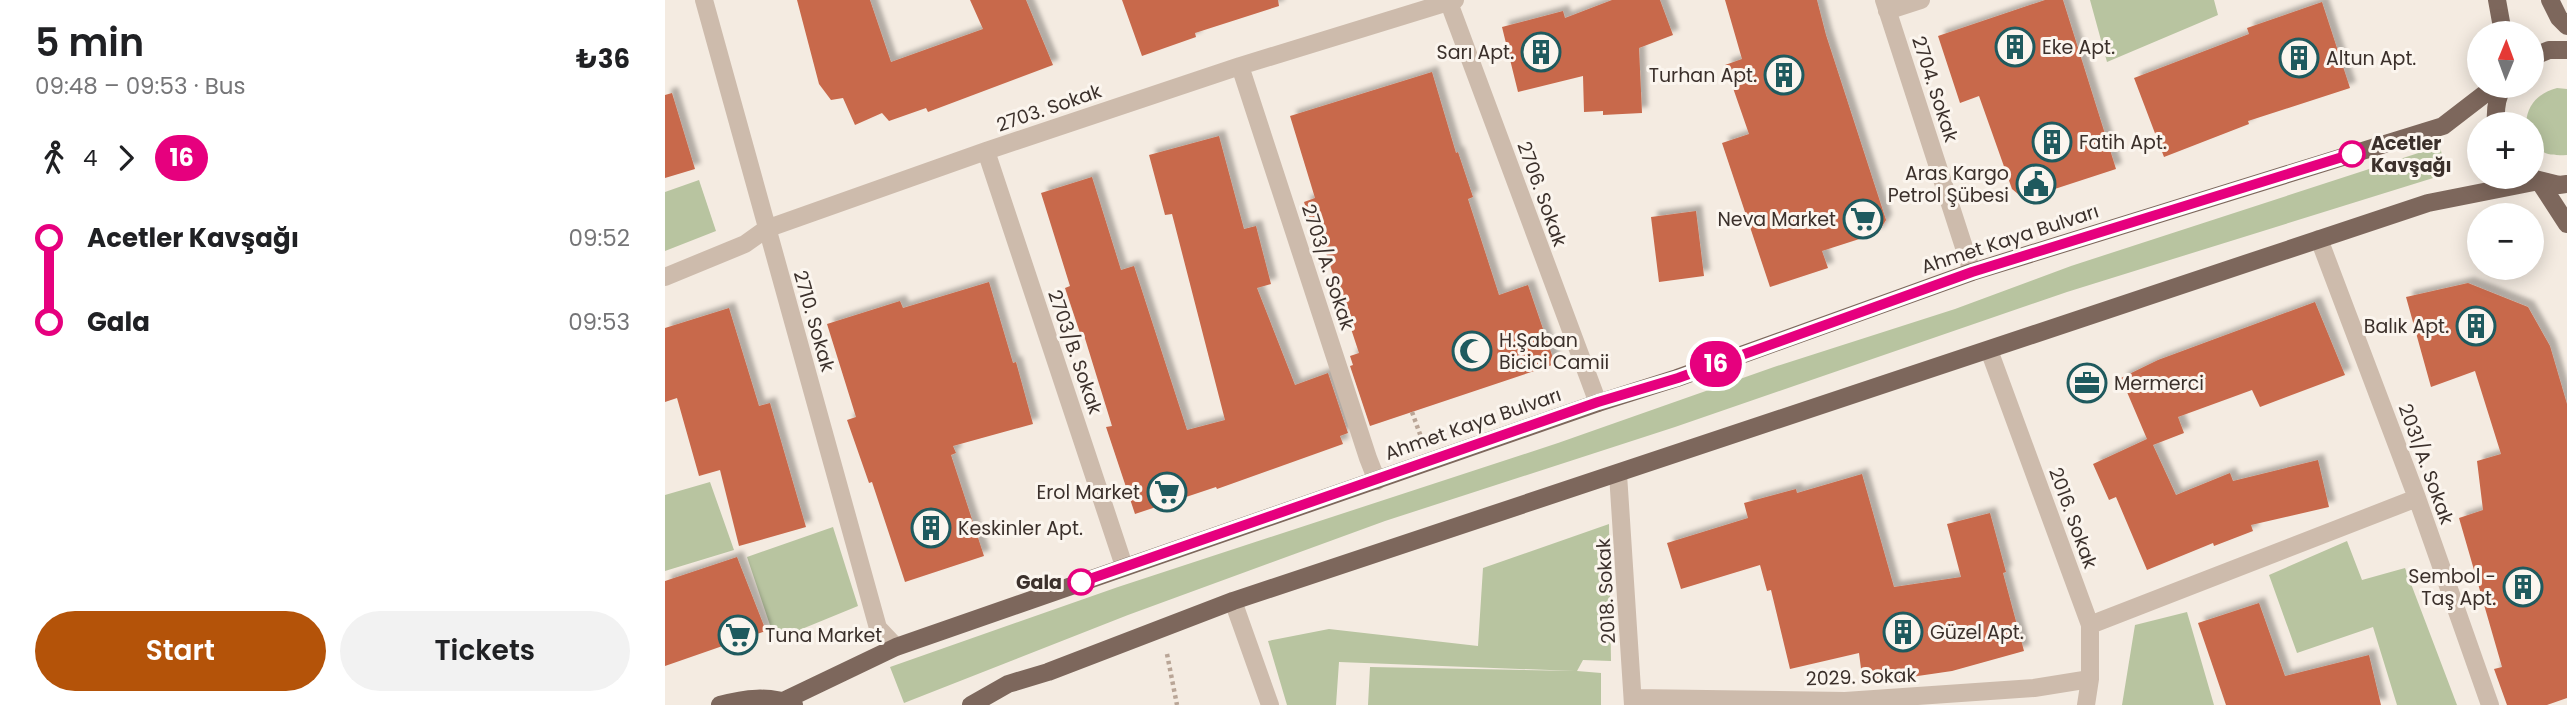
<!DOCTYPE html>
<html lang="en">
<head>
<meta charset="utf-8">
<style>
  body { margin:0; font-family:Poppins,sans-serif; background:#f2f2f2; color:#202124; height:100vh; display:flex; flex-direction:column; font-size:26px; white-space:nowrap }
  * { box-sizing:border-box; margin:0 }
  p { font-size:23px; color:#757577 }
  .icon { flex:none; width:38px; height:38px; fill:none; stroke:currentColor; stroke-width:2; stroke-linecap:round; stroke-linejoin:round }
  .map { position:relative; flex:1; overflow:hidden }
  .details { display:flex; flex-direction:column; background:#fff; width:665px }
  .details>* { flex:none }
  .badge { padding:0 14px; border-radius:23px; font-size:24px; line-height:46px }
  .needle { width:46px; rotate:1deg }
  .controls { position:absolute; left:1802px; top:21px; display:grid; gap:14px }
  .controls a { display:grid; place-items:center; width:77px; height:77px; border-radius:50%; background:#fff; box-shadow:0 4px 18px #0003; font-size:35px }
  .map>.badge { position:absolute; translate:-50% -50%; box-shadow:0 0 0 4px #fff }
  .legs { display:flex; align-items:center; gap:10px; height:77px; padding:0 35px; font-size:23px }
  .legs p { margin-inline-start:auto }
  .headline { display:flex; align-items:center; justify-content:space-between; height:119px; padding:0 35px }
  h1 { font-size:38px; font-weight:600; line-height:52px }
  .primary-button { display:flex; gap:14px; margin-top:auto; padding:14px 35px }
  .primary-button a { flex:1; height:80px; border-radius:42px; background:#b45309; color:#fff; font-size:28px; font-weight:600; line-height:80px; text-align:center }
  .primary-button a+a { background:#f2f2f2; color:#202124 }
  ul { padding:0 35px; list-style:none }
  li { display:flex; align-items:center; gap:24px; height:84px; font-size:26px }
  li i { display:grid; place-items:center; width:10px; height:100%; margin:0 9px; background:currentColor }
  li i::after { content:''; width:18px; height:18px; margin:-9px; border:5px solid; border-radius:50%; background:#fff }
  li p { margin-inline-start:auto }
  li:first-child i { background:linear-gradient(#0000 50%,currentColor 0) }
  li:last-child i { background:linear-gradient(currentColor 50%,#0000 0) }
  main { display:flex; flex:1; min-height:0 }
  .map>svg:first-child { display:block }
  .green { fill:#b8c4a0 }
  .building { fill:#c8694b; filter:url(#shadow) }
  .lines { fill:none; stroke-linecap:round; stroke-linejoin:round }
  .path { stroke:#b9a596; stroke-width:4.5; stroke-dasharray:3.5 3.5; stroke-linecap:butt }
  .minor { stroke:#cdbbac; stroke-width:18 }
  .major { stroke:#7d675c; stroke-width:18 }
  .line-1-casing { stroke:#fff; stroke-width:16 }
  .line-1 { stroke:#e6007e; stroke-width:10 }
  .stop-1-dot { fill:#fff; stroke:#e6007e; stroke-width:3.5 }
  .labels { text-anchor:middle; dominant-baseline:central; stroke-width:6; stroke-linejoin:round; paint-order:stroke }
  .poi-label { font-size:19px; fill:#3b302b; stroke:#fbf5ee; text-anchor:start }
  .street-label { font-size:19px; fill:#3b302b; stroke:#fbf5ee }
  .stop-label { font-size:19px; font-weight:bold; fill:#3b302b; stroke:#fbf5ee; text-anchor:start }
</style>
</head>
<body>
<main>
<section class="details">
<div class="headline"><div><h1>5 min</h1><p>09:48 – 09:53 · Bus</p></div><b>₺36</b></div>
<div class="legs"><svg class="icon" aria-label="walk" viewBox="0 0 24 24"><circle cx="13" cy="4" r="2"/><path d="M13 8l-2 6 4 7M11 14l-3 7M7 12l3-4h3l4 4"/></svg>4<svg class="icon" aria-label="forward" viewBox="0 0 24 24"><path d="M9 5l7 7-7 7"/></svg><b class="badge" style="background:#e6007e;color:#fff">16</b></div>
<ul>
<li><i style="color:#e6007e"></i><b>Acetler Kavşağı</b><p>09:52</p></li>
<li><i style="color:#e6007e"></i><b>Gala</b><p>09:53</p></li>
</ul>
<div class="primary-button"><a>Start</a><a>Tickets</a></div>
</section>
<div class="map">
<svg width="1902" height="705" viewBox="0 0 1902 705">
  <defs>
    <filter id="shadow"><feDropShadow dx="6" dy="-6" stdDeviation="2" flood-color="#0004"/></filter>
  </defs>
  <rect width="100%" height="100%" fill="#f4ebe1"/>
  <path class="green" d="M 1425,0 L 1549,0 L 1553,15 L 1442,62 Z
    M 1892,88 L 1902,89 L 1902,155 C 1876,157 1867,149 1867,124 L 1861,124 C 1862,104 1874,93 1892,88 Z
    M 1775,146 L 1781,174 L 1402,292 L 1010,427 L 720,521 L 463,615 L 239,703 L 225,667 L 453,587 L 893,443 L 1109,367 L 1290,309 L 1406,266 Z
    M 34,180 L 51,231 L 0,251 L 0,192 Z
    M 45,482 L 69,550 L 0,571 L 0,495 Z
    M 944,524 L 946,661 L 918,660 L 912,671 L 936,673 L 936,705 L 703,705 L 705,667 L 910,671 L 674,662 L 671,705 L 622,705 L 603,641 L 664,629 L 813,646 L 818,568 Z
    M 168,527 L 193,606 L 110,640 L 82,557 Z
    M 1682,541 L 1697,580 L 1740,568 L 1792,705 L 1732,705 L 1708,627 L 1632,653 L 1604,575 Z
    M 1522,612 L 1549,705 L 1457,705 L 1470,625 Z"/>
  <path class="building" d="M 132,0 L 205,0 L 226,62 L 318,29 L 305,0 L 361,0 L 388,65 L 263,112 L 261,108 L 224,121 L 217,113 L 190,125 L 178,98 L 166,100 L 154,84 Z
    M 457,0 L 613,0 L 614,6 L 530,33 L 531,37 L 477,56 Z
    M 947,0 L 995,0 L 1008,35 L 974,48 L 977,113 L 938,115 L 938,111 L 919,112 L 918,76 L 853,92 L 837,27 L 898,11 L 900,18 Z
    M 1060,0 L 1152,0 L 1161,35 L 1221,220 L 1213,233 L 1157,251 L 1163,268 L 1105,287 L 1057,143 L 1084,134 L 1060,65 L 1077,59 Z
    M 1380,0 L 1398,0 L 1451,169 L 1359,199 L 1347,189 L 1314,96 L 1295,103 L 1273,36 Z
    M 1657,2 L 1685,88 L 1583,121 L 1584,124 L 1499,157 L 1469,78 L 1584,34 L 1582,28 Z
    M 767,72 L 791,153 L 793,152 L 808,197 L 803,199 L 834,295 L 863,285 L 890,364 L 705,426 L 685,366 L 688,365 L 685,356 L 694,353 L 661,253 L 656,254 L 639,202 L 650,198 L 625,116 Z
    M 7,93 L 30,169 L 0,178 L 0,95 Z
    M 554,136 L 579,229 L 591,226 L 606,284 L 592,288 L 630,385 L 663,373 L 683,433 L 675,436 L 678,444 L 552,489 L 551,487 L 470,514 L 441,427 L 447,426 L 418,332 L 415,333 L 400,288 L 405,286 L 376,193 L 427,177 L 456,270 L 469,266 L 522,430 L 560,420 L 507,214 L 500,215 L 484,155 Z
    M 1031,211 L 1039,276 L 994,282 L 986,217 Z
    M 324,282 L 348,363 L 351,362 L 368,424 L 288,446 L 291,453 L 286,455 L 319,556 L 240,582 L 207,482 L 204,483 L 182,420 L 191,417 L 162,324 L 235,301 L 238,308 Z
    M 1803,283 L 1863,307 L 1885,346 L 1902,404 L 1902,698 L 1882,705 L 1842,705 L 1829,669 L 1837,667 L 1794,518 L 1818,510 L 1812,461 L 1836,454 L 1810,371 L 1766,387 L 1741,297 Z
    M 1650,302 L 1680,375 L 1595,407 L 1587,390 L 1513,417 L 1519,433 L 1488,445 L 1511,495 L 1565,473 L 1568,481 L 1653,460 L 1664,507 L 1586,525 L 1588,531 L 1549,546 L 1548,543 L 1482,570 L 1451,497 L 1444,500 L 1428,464 L 1482,439 L 1456,378 L 1493,360 Z
    M 64,308 L 94,406 L 105,403 L 141,527 L 74,546 L 55,470 L 34,476 L 12,398 L 0,402 L 0,328 Z
    M 1197,474 L 1229,587 L 1296,577 L 1282,524 L 1325,513 L 1341,572 L 1338,573 L 1359,651 L 1287,671 L 1198,684 L 1194,653 L 1125,669 L 1106,590 L 1102,591 L 1095,565 L 1016,589 L 1002,543 L 1083,518 L 1079,503 L 1131,489 L 1132,493 Z
    M 72,557 L 101,631 L 0,666 L 0,581 Z
    M 1594,603 L 1620,676 L 1704,655 L 1716,705 L 1561,705 L 1533,623 Z"/>
  <g class="lines">
    <path class="path" d="M 747,412 L 756,437
      M 502,654 L 512,705"/>
    <path class="minor" d="M 39,0 L 213,628 L 231,647
      M 783,0 L 933,403
      M 1219,0 L 1307,272
      M 1222,11 L 1256,0
      M 575,66 L 703,458 L 712,481
      M 321,151 L 459,566
      M 1654,239 L 1752,498 L 1825,705
      M 0,277 L 80,244 L 101,229 L 321,151 L 575,66 L 790,0
      M 1324,350 L 1425,625 L 1425,679 L 1421,705
      M 953,474 L 968,705
      M 568,601 L 605,705
      M 1425,625 L 1752,498
      M 968,698 L 1180,701 L 1369,688 L 1425,679"/>
    <path class="major" d="M 1832,0 L 1838,33
      M 1885,0 L 1894,18 L 1902,26
      M 1867,57 L 1884,50 L 1902,50
      M 1831,124 C 1830,111 1832,97 1838,86
      M 1870,179 L 1894,185 L 1902,184
      M 118,701 L 231,647 L 933,403 L 1012,378 L 1307,272 L 1778,126 L 1830,86
      M 55,705 C 80,698 104,695 129,705
      M 306,705 L 343,684 L 383,672 L 568,601 L 1763,203 L 1874,181 L 1902,224"/>
  </g>
  <g class="lines">
    <defs>
      <path id="line-1" d="M 416,582 L 933,402 L 1013,378 L 1307,272 L 1687,154"/>
    </defs>
    <use href="#line-1" class="line-1-casing"/>
    <use href="#line-1" class="line-1"/>
  </g>
  <defs>
    <symbol id="building-ring" viewBox="-11 -11 22 22"><circle r="9.5" fill="#fbf5ee" stroke="#1f5a5e" stroke-width="1.5"/><path d="M-4-6H4V6H1V3H-1V6H-4ZM-2.5-4.3h1.7v1.8h-1.7ZM.8-4.3h1.7v1.8H.8ZM-2.5-1h1.7V.8h-1.7ZM.8-1h1.7V.8H.8Z" fill="#1f5a5e"/></symbol>
    <symbol id="civic-ring" viewBox="-11 -11 22 22"><circle r="9.5" fill="#fbf5ee" stroke="#1f5a5e" stroke-width="1.5"/><path d="M-.6-6.5H3V-4.5H.6V-3L4-1V1h2V6H-6V1h2V-1L-.6-3ZM-1.2 2.5V6h2.4V2.5Z" fill="#1f5a5e"/></symbol>
    <symbol id="supermarket-ring" viewBox="-11 -11 22 22"><circle r="9.5" fill="#fbf5ee" stroke="#1f5a5e" stroke-width="1.5"/><path d="M-6-5.5h2.5l.6 2H6L4.5 2H-2.5L-4.4-4H-6ZM-1.5 3.2a1.3 1.3 0 1 0 .1 0ZM3 3.2a1.3 1.3 0 1 0 .1 0Z" fill="#1f5a5e"/></symbol>
    <symbol id="mosque-ring" viewBox="-11 -11 22 22"><circle r="9.5" fill="#fbf5ee" stroke="#1f5a5e" stroke-width="1.5"/><path d="M3.5-4.9A6 6 0 1 0 3.5 4.9A5 5 0 1 1 3.5-4.9Z" fill="#1f5a5e"/></symbol>
    <symbol id="office-ring" viewBox="-11 -11 22 22"><circle r="9.5" fill="#fbf5ee" stroke="#1f5a5e" stroke-width="1.5"/><path d="M-6-3h4V-5.5h4V-3h4V5H-6ZM-1-4.5V-3h2v-1.5ZM-6 0V1H6V0Z" fill="#1f5a5e"/></symbol>
  </defs>
  <g fill-rule="evenodd">
    <use href="#building-ring" x="1328" y="25" width="44" height="44"/>
    <use href="#building-ring" x="854" y="30" width="44" height="44"/>
    <use href="#building-ring" x="1612" y="36" width="44" height="44"/>
    <use href="#building-ring" x="1097" y="53" width="44" height="44"/>
    <use href="#building-ring" x="1365" y="120" width="44" height="44"/>
    <use href="#civic-ring" x="1349" y="162" width="44" height="44"/>
    <use href="#supermarket-ring" x="1176" y="197" width="44" height="44"/>
    <use href="#building-ring" x="1789" y="304" width="44" height="44"/>
    <use href="#mosque-ring" x="785" y="329" width="44" height="44"/>
    <use href="#office-ring" x="1400" y="361" width="44" height="44"/>
    <use href="#supermarket-ring" x="480" y="470" width="44" height="44"/>
    <use href="#building-ring" x="244" y="506" width="44" height="44"/>
    <use href="#building-ring" x="1836" y="565" width="44" height="44"/>
    <use href="#building-ring" x="1216" y="610" width="44" height="44"/>
    <use href="#supermarket-ring" x="51" y="613" width="44" height="44"/>
  </g>
  <g class="stop-1-dot">
    <circle cx="1687" cy="154" r="12"/>
    <circle cx="416" cy="582" r="12"/>
  </g>
  <g class="labels">
    <g class="poi-label">
      <text x="1377" y="47">Eke Apt.</text>
      <text x="849" y="52" text-anchor="end">Sarı Apt.</text>
      <text x="1661" y="58">Altun Apt.</text>
      <text x="1092" y="75" text-anchor="end">Turhan Apt.</text>
      <text x="1414" y="142">Fatih Apt.</text>
      <text x="1344" y="173" text-anchor="end">Aras Kargo<tspan x="1344" dy="22">Petrol Şübesi</tspan></text>
      <text x="1171" y="219" text-anchor="end">Neva Market</text>
      <text x="1784" y="326" text-anchor="end">Balık Apt.</text>
      <text x="834" y="340">H.Şaban<tspan x="834" dy="22">Bicici Camii</tspan></text>
      <text x="1449" y="383">Mermerci</text>
      <text x="475" y="492" text-anchor="end">Erol Market</text>
      <text x="293" y="528">Keskinler Apt.</text>
      <text x="1831" y="576" text-anchor="end">Sembol -<tspan x="1831" dy="22">Taş Apt.</tspan></text>
      <text x="1265" y="632">Güzel Apt.</text>
      <text x="100" y="635">Tuna Market</text>
    </g>
    <g class="street-label">
      <text transform="translate(1270 89) rotate(72)">2704. Sokak</text>
      <text transform="translate(384 108) rotate(-19)">2703. Sokak</text>
      <text transform="translate(877 194) rotate(70)">2706. Sokak</text>
      <text transform="translate(1345 239) rotate(-18)">Ahmet Kaya Bulvarı</text>
      <text transform="translate(663 267) rotate(72)">2703/A. Sokak</text>
      <text transform="translate(149 321) rotate(74)">2710. Sokak</text>
      <text transform="translate(410 352) rotate(71)">2703/B. Sokak</text>
      <text transform="translate(808 424) rotate(-19)">Ahmet Kaya Bulvarı</text>
      <text transform="translate(1761 464) rotate(70)">2031/A. Sokak</text>
      <text transform="translate(1408 518) rotate(70)">2016. Sokak</text>
      <text transform="translate(941 591) rotate(-93)">2018. Sokak</text>
      <text transform="translate(1196 677) rotate(-2)">2029. Sokak</text>
    </g>
    <g class="stop-label">
      <text x="1706" y="143">Acetler<tspan x="1706" dy="22">Kavşağı</tspan></text>
      <text x="397" y="582" text-anchor="end">Gala</text>
    </g>
  </g>
</svg>
<div class="controls">
<a><svg class="needle" viewBox="-14 -14 28 28"><path d="M0-13l5 13h-10z" fill="#e53935"/><path d="M0 13l5-13h-10z" fill="#757577"/></svg></a>
<a>+</a>
<a>−</a>
</div>
<b class="badge" style="left:1051px;top:364px;background:#e6007e;color:#fff">16</b>
</div>
</main>
</body>
</html>
